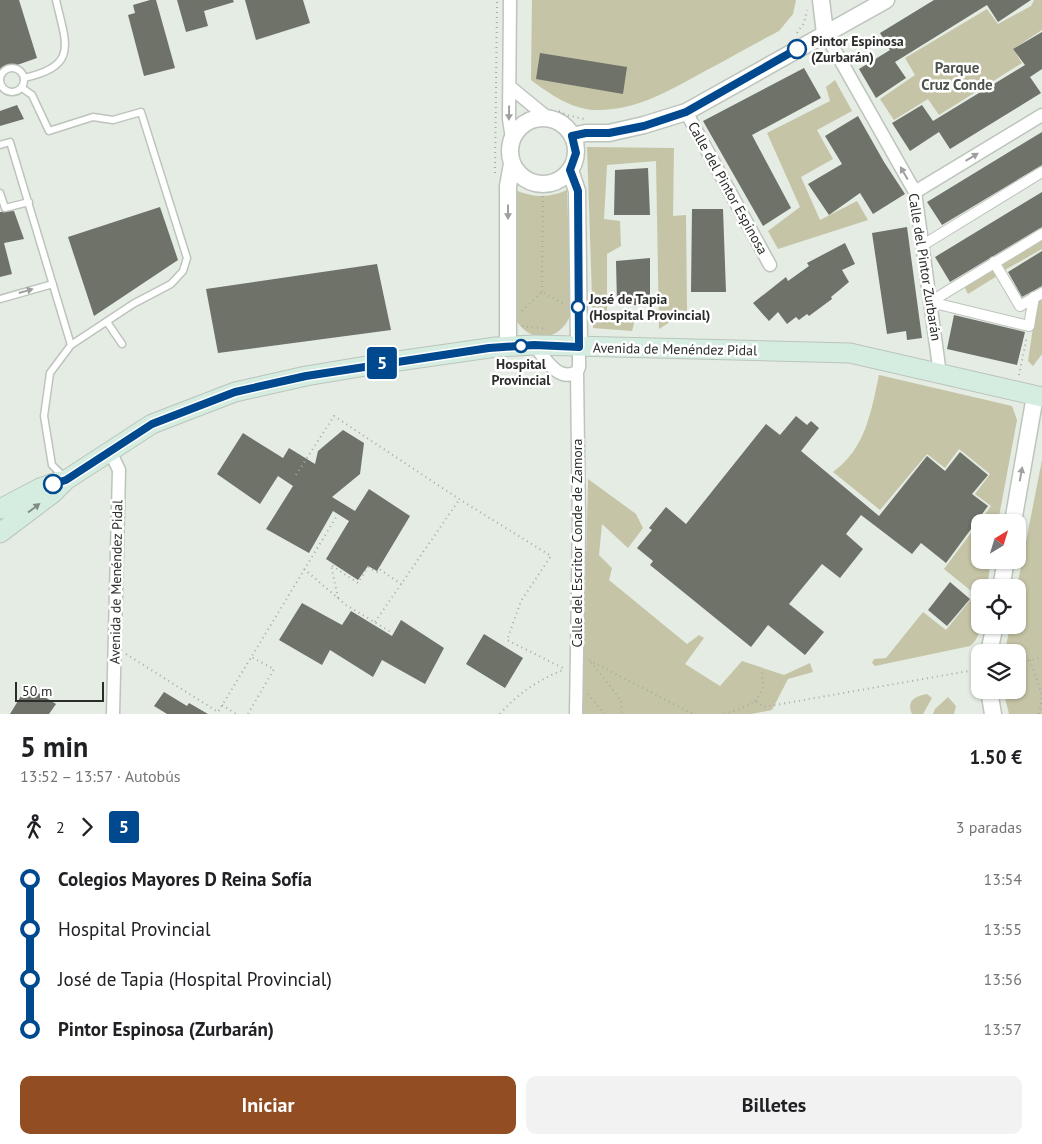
<!DOCTYPE html>
<html lang="es">
<head>
<meta charset="utf-8">
<style>
  body { margin:0; font-family:"PT Sans",sans-serif; background:#f2f2f2; color:#202124; height:100vh; display:flex; flex-direction:column; font-size:19px; white-space:nowrap }
  * { box-sizing:border-box; margin:0 }
  p { font-size:16px; color:#757577 }
  .icon { flex:none; width:28px; height:28px; fill:none; stroke:currentColor; stroke-width:2; stroke-linecap:round; stroke-linejoin:round }
  .map { position:relative; height:714px; overflow:hidden }
  .sheet { display:flex; flex-direction:column; background:#fff; flex:1 }
  .sheet>* { flex:none }
  .badge { padding:0 10px; border-radius:4px; font-size:18px; line-height:32px }
  .needle { width:32px; rotate:38deg }
  .controls { position:absolute; left:971px; top:514px; display:grid; gap:10px }
  .controls a { display:grid; place-items:center; width:55px; height:55px; border-radius:10px; background:#fff; box-shadow:0 1px 4px #0004; font-size:25px }
  .scale { position:absolute; left:15px; bottom:12px; width:89px; box-sizing:border-box; padding-left:5px; border:2px solid #2a2d2a; border-top:0; font-size:14px; line-height:18px; white-space:nowrap; color:#2a2d2a; -webkit-text-stroke:4px #fff; paint-order:stroke }
  .map>.badge { position:absolute; translate:-50% -50%; box-shadow:0 0 0 2px #fff }
  .legs { display:flex; align-items:center; gap:8px; height:55px; padding:0 20px; font-size:16px }
  .legs p { margin-inline-start:auto }
  .summary { display:flex; align-items:center; justify-content:space-between; height:85px; padding:0 20px }
  h1 { font-size:28px; font-weight:800; line-height:38px }
  .cta { display:flex; gap:10px; margin-top:auto; padding:10px 20px }
  .cta a { flex:1; height:58px; border-radius:10px; background:#924d22; color:#fff; font-size:20px; font-weight:800; line-height:58px; text-align:center }
  .cta a+a { background:#f2f2f2; color:#202124 }
  ul { padding:0 20px; list-style:none }
  li { display:flex; align-items:center; gap:18px; height:50px; font-size:19px }
  li i { display:grid; place-items:center; width:8px; height:100%; margin:0 6px; background:currentColor }
  li i::after { content:''; width:12px; height:12px; margin:-6px; border:4px solid; border-radius:50%; background:#fff }
  li p { margin-inline-start:auto }
  li:first-child i { background:linear-gradient(#0000 50%,currentColor 0) }
  li:last-child i { background:linear-gradient(currentColor 50%,#0000 0) }
  .map>svg:first-child { display:block }
  .green { fill:#c5c4a6 }
  .building { fill:#6e7269 }
  .lines { fill:none; stroke-linecap:round; stroke-linejoin:round }
  .service-casing { stroke:#bcc4bc; stroke-width:9 }
  .pedestrian-casing { stroke:#bcc4bc; stroke-width:12 }
  .minor-casing { stroke:#bcc4bc; stroke-width:15 }
  .tertiary-casing { stroke:#bcc4bc; stroke-width:19 }
  .secondary-casing { stroke:#bcc4bc; stroke-width:21 }
  .path { stroke:#a5aba4; stroke-width:2; stroke-dasharray:1 4; stroke-linecap:butt }
  .service { stroke:#fff; stroke-width:6 }
  .pedestrian { stroke:#fff; stroke-width:10 }
  .minor { stroke:#fff; stroke-width:12 }
  .tertiary { stroke:#fff; stroke-width:16 }
  .secondary { stroke:#d5ece1; stroke-width:19 }
  .oneway { fill:#9fa09f }
  .oneway2 { fill:#808c86 }
  .line-1-casing { stroke:#fff; stroke-width:11 }
  .line-1 { stroke:#00498f; stroke-width:8 }
  .stop-1-dot { fill:#fff; stroke:#00498f; stroke-width:2.5 }
  .labels { text-anchor:middle; dominant-baseline:central; stroke-width:5; stroke-linejoin:round; paint-order:stroke }
  .stop-label { font-size:14px; font-weight:bold; fill:#2a2d2a; stroke:#fff; text-anchor:start }
  .street-label { font-size:14px; fill:#2a2d2a; stroke:#fff }
  .neighbourhood-label { font-size:15px; font-weight:bold; fill:#4d544d; stroke:#fff }
</style>
</head>
<body>
<div class="map">
<svg width="1042" height="714" viewBox="0 0 1042 714">
  <rect width="100%" height="100%" fill="#e4ece3"/>
  <path class="green" d="M 532,0 L 796,0 L 793,14 L 779,31 C 754,44 730,58 705,71 C 670,90 637,111 595,110 C 571,109 550,94 531,80 Z
    M 1034,0 L 1042,0 L 1042,30 L 1013,49 L 1022,63 L 939,115 L 928,99 L 894,120 L 880,99 L 915,75 L 905,58 L 987,9 L 998,24 L 1031,6 Z
    M 835,80 L 852,111 L 817,130 L 833,159 L 801,177 L 820,220 L 857,201 L 868,220 L 778,249 L 768,231 L 800,207 L 767,133 L 830,101 L 826,87 Z
    M 587,147 L 674,148 L 673,216 L 686,215 L 687,311 L 659,329 L 656,161 L 607,165 L 604,219 L 620,221 L 621,246 L 607,254 L 607,320 L 635,320 L 632,331 L 593,328 Z
    M 515,190 C 535,198 548,198 567,190 L 571,313 C 562,341 531,345 516,320 Z
    M 1042,239 L 1042,249 L 1005,270 L 1002,263 Z
    M 991,268 L 997,276 L 968,294 L 964,286 Z
    M 1042,298 L 1042,354 L 1033,366 L 1028,361 L 1037,301 Z
    M 879,375 L 1012,406 L 1017,420 L 998,522 L 980,522 L 980,560 L 991,560 L 987,587 L 980,588 C 980,604 986,635 970,646 L 875,666 L 872,663 L 874,659 L 886,658 L 923,612 L 946,630 L 975,594 L 944,569 L 991,506 L 975,494 L 990,474 L 959,449 L 945,468 L 927,454 L 880,510 L 833,472 C 866,448 871,412 879,375 Z
    M 1042,460 L 1042,714 L 1009,714 L 1003,690 L 1018,690 L 1018,652 L 1005,652 L 1010,625 L 1018,625 L 1017,587 Z
    M 588,479 L 636,514 L 643,528 L 628,548 L 602,524 L 599,555 L 612,568 L 609,580 L 687,644 L 699,635 L 704,638 L 685,664 L 720,686 L 742,661 L 784,675 L 810,663 L 813,672 L 788,679 L 772,710 L 751,714 L 582,714 Z
    M 927,694 L 932,698 L 923,714 L 912,714 C 906,701 915,696 927,694 Z
    M 948,697 L 956,706 L 954,714 L 933,714 L 935,709 Z"/>
  <path class="building" d="M 0,0 L 19,0 L 37,58 L 0,71 Z
    M 150,0 L 156,0 L 175,68 L 144,76 L 128,15 L 135,13 L 133,5 Z
    M 177,0 L 233,0 L 234,2 L 204,11 L 208,26 L 186,32 Z
    M 245,0 L 303,0 L 310,23 L 256,40 Z
    M 934,0 L 1031,0 L 998,22 L 987,5 L 895,62 L 906,78 L 876,98 L 859,69 L 890,50 L 880,33 Z
    M 1042,32 L 1042,69 L 1030,77 L 1041,93 L 950,149 L 939,132 L 910,151 L 892,123 L 922,105 L 933,121 L 1025,65 L 1013,49 Z
    M 540,53 L 627,67 L 623,94 L 536,79 Z
    M 804,68 L 821,98 L 752,135 L 791,208 L 763,226 L 703,121 Z
    M 17,105 L 24,119 L 0,126 L 0,111 Z
    M 858,116 L 884,162 L 905,194 L 873,214 L 860,193 L 829,215 L 808,184 L 842,164 L 825,136 Z
    M 1042,132 L 1042,165 L 942,225 L 927,202 Z
    M 648,168 L 650,215 L 614,215 L 615,170 Z
    M 1042,192 L 1042,227 L 950,282 L 935,257 Z
    M 160,207 L 178,260 L 94,316 L 68,237 Z
    M 692,209 L 723,209 L 726,292 L 691,292 Z
    M 14,211 L 24,239 L 4,243 L 12,274 L 0,277 L 0,212 Z
    M 907,227 L 922,338 L 907,340 L 906,331 L 887,334 L 872,233 Z
    M 845,243 L 855,264 L 842,270 L 849,282 L 831,297 L 832,299 L 809,316 L 807,314 L 799,320 L 796,317 L 787,324 L 778,312 L 769,321 L 753,303 L 786,277 L 788,281 L 809,266 L 807,263 Z
    M 1042,251 L 1042,286 L 1022,297 L 1008,272 Z
    M 650,258 L 650,306 L 617,304 L 616,261 Z
    M 377,264 L 391,330 L 218,353 L 206,289 Z
    M 954,315 L 1025,332 L 1017,365 L 947,349 Z
    M 796,416 L 807,425 L 811,421 L 819,428 L 801,451 L 879,516 L 927,456 L 945,471 L 960,452 L 988,475 L 972,494 L 988,506 L 946,563 L 921,543 L 912,554 L 861,515 L 846,534 L 863,549 L 840,578 L 822,564 L 789,604 L 824,632 L 805,655 L 768,625 L 751,647 L 650,565 L 653,561 L 637,548 L 652,530 L 649,528 L 666,507 L 686,524 L 766,424 L 780,435 Z
    M 343,430 L 364,443 L 360,474 L 332,497 L 355,511 L 369,489 L 410,516 L 377,571 L 368,566 L 358,580 L 326,559 L 349,521 L 333,511 L 309,553 L 266,529 L 293,486 L 278,476 L 260,504 L 217,474 L 243,433 L 283,458 L 289,448 L 315,464 L 318,451 Z
    M 950,582 L 970,599 L 947,626 L 928,610 Z
    M 302,603 L 342,625 L 351,611 L 392,636 L 401,620 L 444,648 L 425,684 L 382,660 L 373,677 L 330,650 L 322,665 L 279,640 Z
    M 484,634 L 523,658 L 505,688 L 466,664 Z
    M 27,686 L 56,704 L 49,714 L 10,714 Z
    M 164,692 L 187,706 L 189,703 L 208,714 L 167,714 L 154,706 Z"/>
  <g class="lines">
    <defs>
      <path id="service" d="M0 80a12 12 0 1 1 24 0a12 12 0 1 1-24 0Z
        M 24,78 C 79,66 66,44 56,0
        M 22,88 L 32,95 L 49,131 L 93,117 L 113,120 L 141,112 L 187,258 L 183,271 L 171,284 L 133,304 L 71,345 L 50,373 L 44,416 L 52,465 L 64,477
        M 0,145 L 10,142 L 71,345
        M 0,193 L 5,208 L 29,202
        M 0,299 L 53,284
        M 107,322 L 122,344"/>
      <path id="pedestrian" d="M 923,245 L 1042,172
        M 994,262 L 1020,306 L 1042,293
        M 930,302 L 1042,234
        M 930,302 L 1029,326 L 1034,297"/>
      <path id="minor" d="M 510,0 L 509,119 L 512,139
        M 825,33 L 915,192 L 940,374
        M 510,87 L 549,119
        M 686,112 L 770,265
        M 915,192 L 1042,115
        M 534,345 C 545,358 558,383 577,372 L 579,367 L 579,347
        M 110,451 L 119,470 L 113,714
        M 576,714 L 579,525 L 577,372"/>
      <path id="tertiary" d="M 821,0 L 825,33
        M510 151a33 33 0 1 1 66 0a33 33 0 1 1-66 0Z
        M 572,136 L 586,133 L 609,133 L 644,125 L 686,112 L 886,0
        M 570,170 L 577,191 L 579,347
        M 508,346 L 508,186 L 512,164
        M 1013,522 L 1035,396
        M 1001,588 L 1006,560
        M 989,652 L 995,625
        M 989,690 L 993,714"/>
      <path id="secondary" d="M 0,509 L 40,488 L 60,481
        M 0,533 L 53,493 L 66,480 L 152,424 L 235,392 L 306,376 L 384,363 L 496,347 L 534,345 L 850,353 L 1042,397"/>
    </defs>
    <use href="#service" class="service-casing"/>
    <use href="#pedestrian" class="pedestrian-casing"/>
    <use href="#minor" class="minor-casing"/>
    <use href="#tertiary" class="tertiary-casing"/>
    <use href="#secondary" class="secondary-casing"/>
    <path class="path" d="M 797,33 L 804,23 L 807,10
      M 559,111 L 566,115 L 585,119
      M 495,173 L 497,0
      M 542,292 L 543,185
      M 522,311 L 542,292 L 564,304
      M 522,326 L 547,329
      M 1019,375 L 1027,336
      M 296,475 L 334,416 L 459,499 L 551,556 L 521,601 L 507,640 L 565,669
      M 1018,552 L 1021,533
      M 304,569 L 346,605 L 391,632
      M 338,598 L 331,565 L 358,583 L 368,567 L 377,572 L 379,569 L 401,584
      M 375,622 L 459,500
      M 126,654 L 218,712 L 338,514
      M 589,660 L 693,714
      M 1030,660 L 1042,695
      M 591,662 L 621,700 L 622,714
      M 1018,663 L 1042,657
      M 588,694 L 604,714
      M 755,701 L 763,689 L 762,671
      M 222,705 L 236,714
      M 248,714 L 274,669 L 251,657
      M 500,714 C 519,692 539,680 565,669
      M 724,714 L 740,709 L 755,701 L 764,707 L 980,669
      M 1039,714 L 1042,697"/>
    <use href="#service" class="service"/>
    <use href="#pedestrian" class="pedestrian"/>
    <use href="#minor" class="minor"/>
    <use href="#tertiary" class="tertiary"/>
    <use href="#secondary" class="secondary"/>
  </g>
  <defs><path id="oneway-solid" d="M-6-.8H1V-3.2L6.5 0L1 3.2V.8H-6Z" transform="scale(1.25)"/></defs>
  <g class="oneway">
    <use href="#oneway-solid" transform="translate(509 113) rotate(91)"/>
    <use href="#oneway-solid" transform="translate(972 157) rotate(-31)"/>
    <use href="#oneway-solid" transform="translate(904 173) rotate(-120)"/>
    <use href="#oneway-solid" transform="translate(508 212) rotate(90)"/>
    <use href="#oneway-solid" transform="translate(26 291) rotate(-16)"/>
    <use href="#oneway-solid" transform="translate(1021 474) rotate(-80)"/>
  </g>
  <use class="oneway2" href="#oneway-solid" transform="translate(34 508) rotate(-37)"/>
  <g class="lines">
    <defs>
      <path id="line-1" d="M 53,484 L 66,480 L 152,424 L 235,392 L 306,376 L 489,348 L 534,345 L 579,347 L 578,191 L 570,170 L 576,153 L 572,136 L 586,133 L 609,133 L 644,126 L 686,112 L 797,49"/>
    </defs>
    <use href="#line-1" class="line-1-casing"/>
    <use href="#line-1" class="line-1"/>
  </g>
  <g class="stop-1-dot">
    <circle cx="797" cy="49" r="9"/>
    <circle cx="578" cy="307" r="6"/>
    <circle cx="521" cy="346" r="6"/>
    <circle cx="53" cy="484" r="9"/>
  </g>
  <g class="labels">
    <g class="stop-label">
      <text x="811" y="41">Pintor Espinosa<tspan x="811" dy="16">(Zurbarán)</tspan></text>
      <text x="589" y="299">José de Tapia<tspan x="589" dy="16">(Hospital Provincial)</tspan></text>
      <text x="521" y="364" text-anchor="middle">Hospital<tspan x="521" dy="16">Provincial</tspan></text>
    </g>
    <g class="street-label">
      <text transform="translate(728 188) rotate(61)">Calle del Pintor Espinosa</text>
      <text transform="translate(925 267) rotate(81)">Calle del Pintor Zurbarán</text>
      <text transform="translate(675 349) rotate(1)">Avenida de Menéndez Pidal</text>
      <text transform="translate(577 543) rotate(-90)">Calle del Escritor Conde de Zamora</text>
      <text transform="translate(116 582) rotate(-89)">Avenida de Menéndez Pidal</text>
    </g>
    <g class="neighbourhood-label">
      <text x="957" y="67">Parque<tspan x="957" dy="17">Cruz Conde</tspan></text>
    </g>
  </g>
</svg>
<div class="controls">
<a><svg class="needle" viewBox="-14 -14 28 28"><path d="M0-13l5 13h-10z" fill="#e53935"/><path d="M0 13l5-13h-10z" fill="#757577"/></svg></a>
<a><svg class="icon" aria-label="locate" viewBox="0 0 24 24"><circle cx="12" cy="12" r="6"/><path d="M12 2v4M12 18v4M2 12h4M18 12h4"/></svg></a>
<a><svg class="icon" aria-label="layers" viewBox="0 0 24 24"><path d="M12 4l9 5-9 5-9-5zM3 14l9 5 9-5"/></svg></a>
</div>
<div class="scale">50 m</div>
<b class="badge" style="left:382px;top:363px;background:#00498f;color:#fff">5</b>
</div>
<section class="sheet">
<div class="summary"><div><h1>5 min</h1><p>13:52 – 13:57 · Autobús</p></div><b>1.50 €</b></div>
<div class="legs"><svg class="icon" aria-label="walk" viewBox="0 0 24 24"><circle cx="13" cy="4" r="2"/><path d="M13 8l-2 6 4 7M11 14l-3 7M7 12l3-4h3l4 4"/></svg>2<svg class="icon" aria-label="forward" viewBox="0 0 24 24"><path d="M9 5l7 7-7 7"/></svg><b class="badge" style="background:#00498f;color:#fff">5</b><p>3 paradas</p></div>
<ul>
<li><i style="color:#00498f"></i><b>Colegios Mayores D Reina Sofía</b><p>13:54</p></li>
<li><i style="color:#00498f"></i><span>Hospital Provincial</span><p>13:55</p></li>
<li><i style="color:#00498f"></i><span>José de Tapia (Hospital Provincial)</span><p>13:56</p></li>
<li><i style="color:#00498f"></i><b>Pintor Espinosa (Zurbarán)</b><p>13:57</p></li>
</ul>
<div class="cta"><a>Iniciar</a><a>Billetes</a></div>
</section>
</body>
</html>
